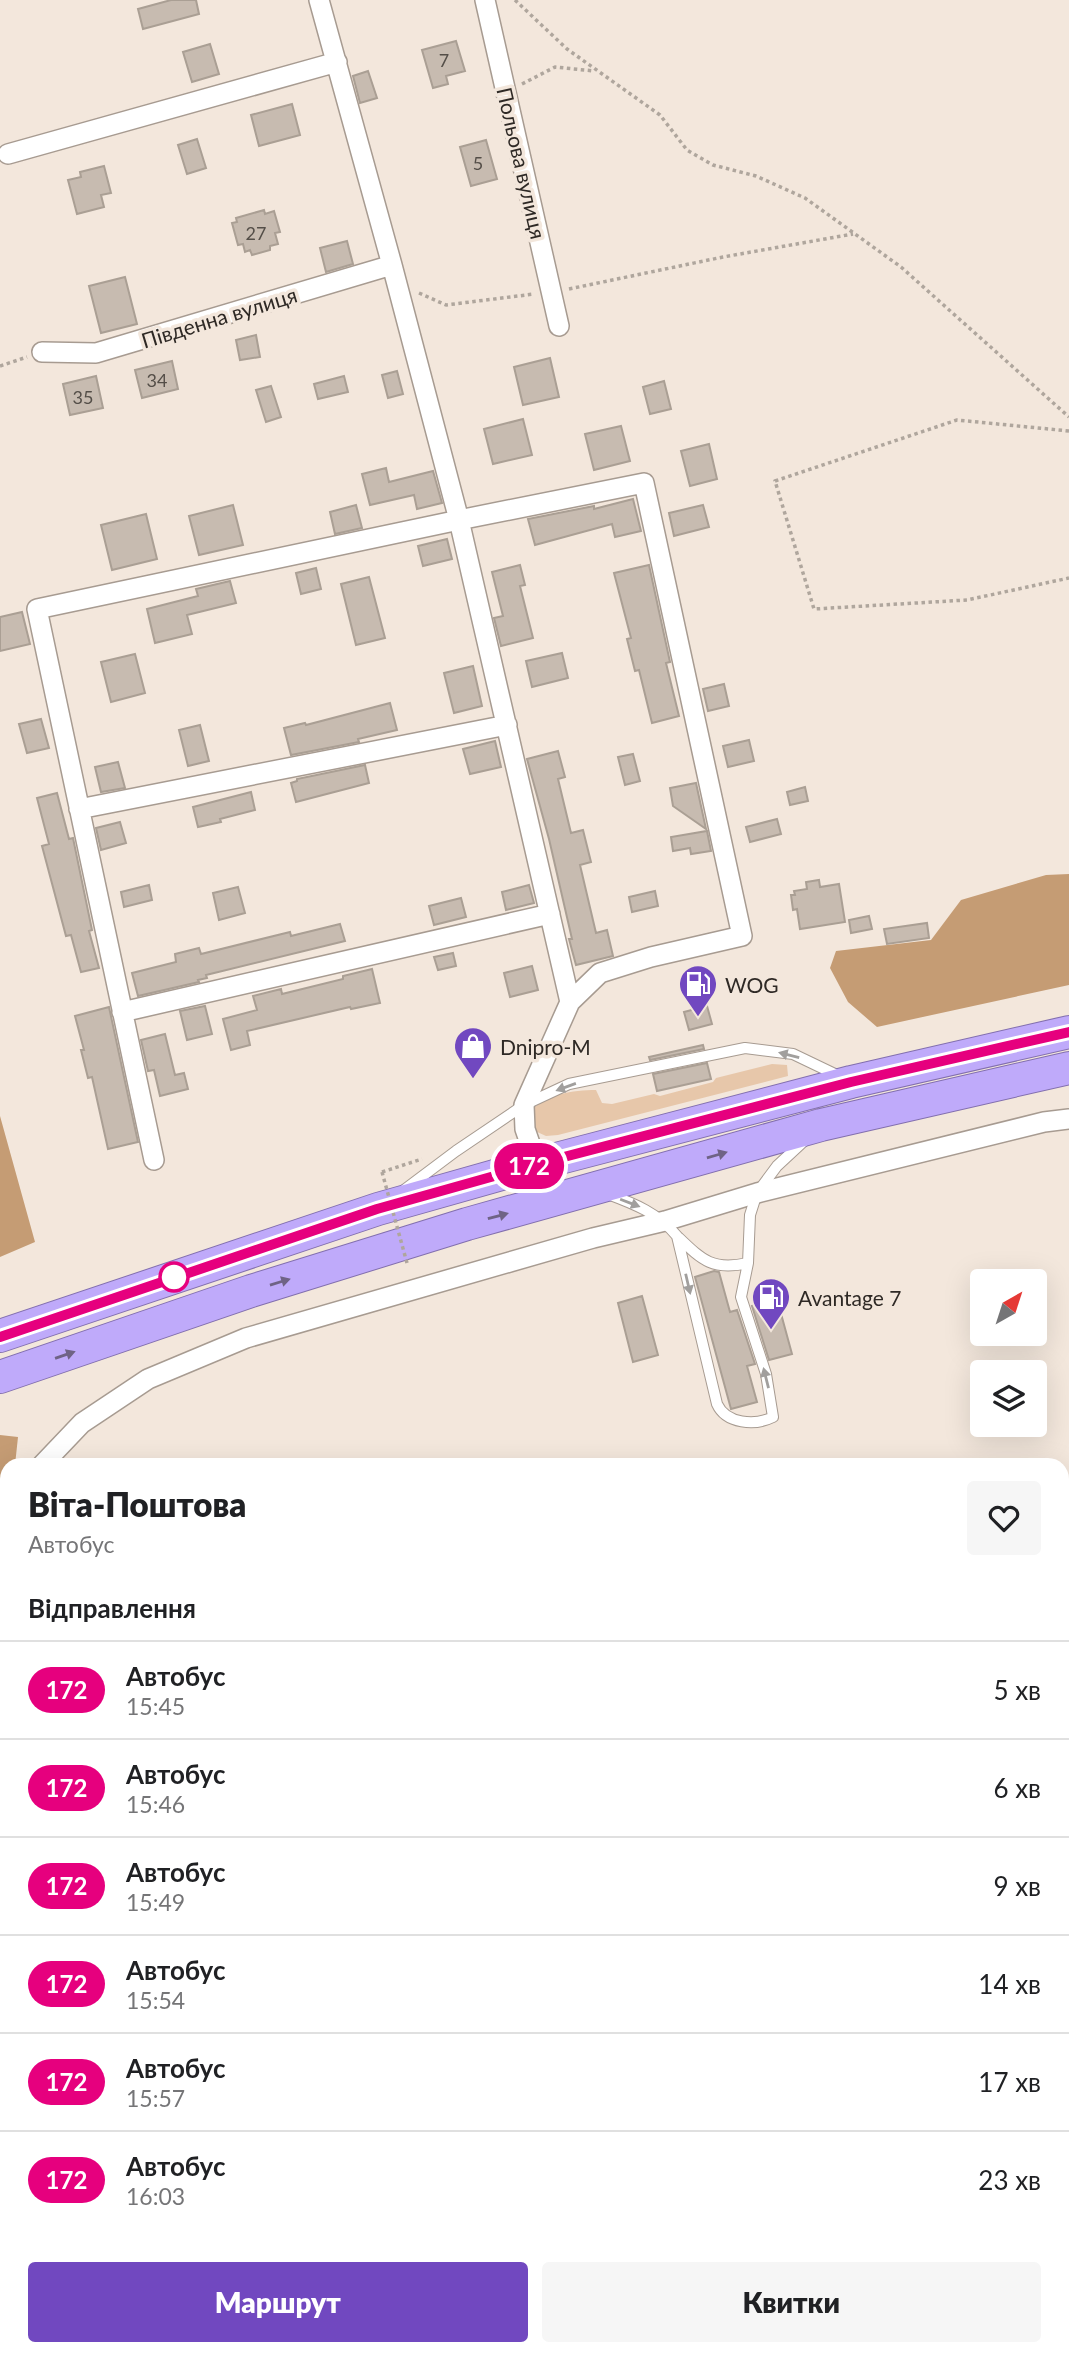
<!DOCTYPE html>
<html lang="uk">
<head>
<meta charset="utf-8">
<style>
  body { margin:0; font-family:Lato,sans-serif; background:#f6f6f6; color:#202124; height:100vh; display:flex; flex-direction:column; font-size:26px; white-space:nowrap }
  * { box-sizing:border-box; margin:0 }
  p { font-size:23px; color:#757577 }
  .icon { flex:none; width:38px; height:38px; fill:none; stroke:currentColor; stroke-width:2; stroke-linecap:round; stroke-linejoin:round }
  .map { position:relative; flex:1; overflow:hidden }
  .drawer { position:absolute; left:0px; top:1458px; width:1069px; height:898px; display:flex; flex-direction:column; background:#fff; border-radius:21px 21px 0 0; box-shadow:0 7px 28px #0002 }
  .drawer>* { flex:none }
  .badge { padding:0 14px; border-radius:23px; font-size:24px; line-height:46px }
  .needle { width:46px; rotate:39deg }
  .controls { position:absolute; left:970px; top:1269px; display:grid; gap:14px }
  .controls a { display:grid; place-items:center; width:77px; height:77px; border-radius:7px; background:#fff; box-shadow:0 7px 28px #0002; font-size:35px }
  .map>.badge { position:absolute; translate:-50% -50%; box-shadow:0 0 0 4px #fff }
  h2 { padding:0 28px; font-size:26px; line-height:63px }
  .round { display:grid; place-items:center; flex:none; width:74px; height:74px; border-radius:7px; background:#f6f6f6 }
  .headline { display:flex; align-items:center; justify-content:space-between; height:119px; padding:0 28px }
  h1 { font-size:33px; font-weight:800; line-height:52px }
  .button { display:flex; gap:14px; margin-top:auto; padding:14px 28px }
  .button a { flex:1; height:80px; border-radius:7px; background:#7148c0; color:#fff; font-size:28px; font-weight:800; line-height:80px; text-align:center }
  .button a+a { background:#f6f6f6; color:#202124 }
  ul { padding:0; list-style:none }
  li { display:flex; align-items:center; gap:21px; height:98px; padding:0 28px; border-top:2px solid #e0e0e0 }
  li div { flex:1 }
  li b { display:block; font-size:26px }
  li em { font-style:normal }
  li .badge { min-width:77px; font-weight:700; text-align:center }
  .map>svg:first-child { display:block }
  .green { fill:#e7c7aa }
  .forest { fill:#c59c74 }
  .building { fill:#c7bbb0; stroke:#aa9f94; stroke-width:2 }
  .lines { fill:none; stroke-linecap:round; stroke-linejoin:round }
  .service-casing { stroke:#a79b91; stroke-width:12 }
  .minor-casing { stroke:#a79b91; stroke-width:22 }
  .trunk-casing { stroke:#826fae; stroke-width:34 }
  .path { stroke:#afa69d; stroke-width:3.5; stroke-dasharray:3.5 3.5; stroke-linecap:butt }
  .service { stroke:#fff; stroke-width:10 }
  .minor { stroke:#fff; stroke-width:19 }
  .trunk { stroke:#bfaafa; stroke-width:32 }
  .path-bridge { stroke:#afa69d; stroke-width:3.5; stroke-dasharray:3.5 3.5; stroke-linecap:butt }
  .oneway { fill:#a19f9d }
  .oneway2 { fill:#6f6385 }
  .line-casing { stroke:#fff; stroke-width:16 }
  .line { stroke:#e6007e; stroke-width:10 }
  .stop-dot { fill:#fff; stroke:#e6007e; stroke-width:3.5 }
  .labels { text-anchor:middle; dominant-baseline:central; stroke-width:7; stroke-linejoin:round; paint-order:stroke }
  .number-label { font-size:18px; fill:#544e48 }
  .street-label { font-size:21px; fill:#2e2925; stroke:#f3e7dc }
  .poi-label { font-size:21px; fill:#2e2925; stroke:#f3e7dc; text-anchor:start }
</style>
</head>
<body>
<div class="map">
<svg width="1069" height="2355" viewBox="0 0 1069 2355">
  <rect width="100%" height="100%" fill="#f3e7dc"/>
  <path class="green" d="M 772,1064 L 787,1065 L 788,1076 L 558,1135 L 546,1136 L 535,1131 L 529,1112 C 547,1094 572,1090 596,1090 L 602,1103 L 612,1104 L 654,1094 L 660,1096 L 713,1082 L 716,1078 Z
    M 0,1966 L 7,1967 L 7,2348 L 1062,2348 L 1062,2121 L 1069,2123 L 1069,2355 L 0,2355 Z"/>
  <path class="forest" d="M 1069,874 L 1069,985 L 877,1027 L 848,1002 L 830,968 L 836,951 L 931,940 L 961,900 L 1046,875 Z
    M 0,1116 L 35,1242 L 0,1257 Z
    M 0,1435 L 18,1437 L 15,1465 L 7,1465 L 7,1525 L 0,1579 Z"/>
  <path class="building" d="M 171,0 L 196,0 L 199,14 L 143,29 L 138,9 Z
    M 456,41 L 465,71 L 446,76 L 448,84 L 433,88 L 422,50 Z
    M 210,44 L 219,74 L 192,82 L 183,52 Z
    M 368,71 L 377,98 L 360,103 L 353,76 Z
    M 292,104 L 300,135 L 259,146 L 251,115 Z
    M 197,139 L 206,168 L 187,174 L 178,145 Z
    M 486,140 L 497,179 L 471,186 L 460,147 Z
    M 104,166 L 111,193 L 101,195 L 104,207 L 77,214 L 68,180 L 81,177 L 80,172 Z
    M 264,210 L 265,214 L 274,211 L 280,232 L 275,233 L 278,244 L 270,246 L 270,250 L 252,255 L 250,250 L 245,252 L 243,244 L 238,245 L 232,223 L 237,222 L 236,218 Z
    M 347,241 L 353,264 L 326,272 L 320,248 Z
    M 125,277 L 137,324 L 101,333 L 89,286 Z
    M 256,335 L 260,357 L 240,360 L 236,340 Z
    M 550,358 L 559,397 L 523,405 L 514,367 Z
    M 172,361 L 178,389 L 142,398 L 135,370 Z
    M 397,371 L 403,394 L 388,398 L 382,375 Z
    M 96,376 L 103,408 L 70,415 L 63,384 Z
    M 344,376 L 348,392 L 318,399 L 314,384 Z
    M 664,381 L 671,409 L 650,414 L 643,387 Z
    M 271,386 L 281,417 L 266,422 L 256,390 Z
    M 523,419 L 532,455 L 493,464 L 484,429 Z
    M 621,426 L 630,461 L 594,470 L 585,434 Z
    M 709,444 L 717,479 L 690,486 L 681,451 Z
    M 386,468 L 389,482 L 433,471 L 442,503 L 417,509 L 414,495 L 370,505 L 362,474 Z
    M 633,499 L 641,531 L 615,537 L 612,524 L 535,545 L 528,519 L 594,506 L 594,509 Z
    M 233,505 L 243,545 L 199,555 L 189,516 Z
    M 356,505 L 362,528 L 335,534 L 330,512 Z
    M 703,505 L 709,527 L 674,536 L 669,513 Z
    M 146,514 L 157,559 L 112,570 L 101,525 Z
    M 447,539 L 452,559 L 423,566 L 418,546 Z
    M 520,565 L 525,585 L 520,586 L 533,638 L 501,646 L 494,618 L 503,616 L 492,572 Z
    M 649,565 L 670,662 L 666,663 L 679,716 L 652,723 L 639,670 L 635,671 L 627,639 L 631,638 L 614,573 Z
    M 316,568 L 321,589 L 301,594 L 296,573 Z
    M 369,577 L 385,638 L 356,645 L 341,584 Z
    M 230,581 L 236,603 L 187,615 L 192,634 L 155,643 L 147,609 L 198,596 L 196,589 Z
    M 22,612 L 30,644 L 0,651 L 0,617 Z
    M 562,653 L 568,678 L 532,687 L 526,661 Z
    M 135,654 L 145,693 L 111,702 L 101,662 Z
    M 473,666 L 482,706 L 454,713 L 444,673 Z
    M 724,684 L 729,706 L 708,711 L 703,689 Z
    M 390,703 L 397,730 L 358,739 L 359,742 L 291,755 L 284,728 L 305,723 L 306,725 Z
    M 41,719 L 49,748 L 27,753 L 19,724 Z
    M 200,725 L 209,761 L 188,766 L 179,730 Z
    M 749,740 L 754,761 L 728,767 L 723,746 Z
    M 495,741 L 501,767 L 470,774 L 463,749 Z
    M 558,751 L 565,777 L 558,779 L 571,833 L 583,830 L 591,862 L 580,865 L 596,933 L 607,930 L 613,956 L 576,965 L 569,939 L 572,939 L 549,839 L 527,759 Z
    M 633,754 L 640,781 L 625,785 L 618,757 Z
    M 118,762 L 125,788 L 101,792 L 95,767 Z
    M 365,765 L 369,783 L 296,802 L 291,783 L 297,781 L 297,779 Z
    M 696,783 L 706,829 L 673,806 L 670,788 Z
    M 805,787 L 808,801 L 790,805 L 787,792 Z
    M 251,792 L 255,810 L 220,819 L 221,822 L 198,827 L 193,807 Z
    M 57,793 L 69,839 L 73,838 L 92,930 L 89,931 L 99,968 L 81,972 L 71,935 L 66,936 L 42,846 L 49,844 L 37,798 Z
    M 777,819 L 781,834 L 750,842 L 746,827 Z
    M 120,822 L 126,843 L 101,850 L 96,828 Z
    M 707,831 L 711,851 L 691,854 L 690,848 L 673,851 L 671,837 Z
    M 819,880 L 820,887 L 839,884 L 845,922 L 800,929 L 797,909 L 793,910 L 791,895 L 795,895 L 794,891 L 807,889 L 806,882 Z
    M 149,885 L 152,900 L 124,907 L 121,892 Z
    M 529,885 L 534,903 L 506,910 L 502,892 Z
    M 238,887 L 245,913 L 219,920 L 213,893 Z
    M 655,891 L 658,906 L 632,912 L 629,897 Z
    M 461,898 L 466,917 L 434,925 L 429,906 Z
    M 869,916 L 872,929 L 851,933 L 849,920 Z
    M 927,923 L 929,938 L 887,944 L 884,929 Z
    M 340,924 L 345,941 L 206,975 L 207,978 L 198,980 L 199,982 L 138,996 L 132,973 L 176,962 L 175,954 L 199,948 L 201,954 L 290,932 L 291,936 Z
    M 453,953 L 456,966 L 438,970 L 434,957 Z
    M 532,966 L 538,990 L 510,997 L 504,973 Z
    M 372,969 L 380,1003 L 351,1009 L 350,1007 L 247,1031 L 250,1045 L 231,1050 L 223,1019 L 257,1010 L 253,996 L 281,989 L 282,994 L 343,979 L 343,976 Z
    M 205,1006 L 212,1034 L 187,1040 L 180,1011 Z
    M 707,1006 L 712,1024 L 689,1030 L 684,1012 Z
    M 109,1007 L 138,1142 L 108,1149 L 92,1077 L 88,1078 L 81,1050 L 84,1050 L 75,1016 Z
    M 165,1034 L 175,1075 L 184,1073 L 188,1089 L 160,1096 L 154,1070 L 148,1071 L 141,1040 Z
    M 703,1045 L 704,1049 L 650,1060 L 649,1057 Z
    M 707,1063 L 711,1079 L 657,1091 L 653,1074 Z
    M 714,1271 L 719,1272 L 730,1312 L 737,1310 L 755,1364 L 747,1366 L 757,1402 L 731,1409 L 695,1277 Z
    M 642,1296 L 658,1355 L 633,1362 L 618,1303 Z
    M 777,1299 L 792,1354 L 769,1360 L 752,1306 Z"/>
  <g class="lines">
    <defs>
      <path id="service" d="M 404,1190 L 456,1151 L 524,1105 L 569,1084 L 745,1048 L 793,1054 L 841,1077
        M 608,1194 C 635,1204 658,1213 677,1236 L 717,1404 C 726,1424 755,1426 773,1417 L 766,1374 L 741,1297 L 748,1263 L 750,1215 L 757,1193 L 777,1166 L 805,1140
        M 677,1236 C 702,1260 712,1271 748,1263"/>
      <path id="minor" d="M 319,0 L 392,265 L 459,520 L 570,1002 L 524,1105 L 525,1129 L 537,1164
        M 485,0 L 559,326
        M 8,154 L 337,62
        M 42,352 L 96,353 L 392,265
        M 79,809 L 507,725
        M 122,1012 L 550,914
        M 154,1160 L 37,609 L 459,520 L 644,483 L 742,936 L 651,957 L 600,973 L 570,1002
        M 42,1465 L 82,1423 L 148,1379 L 246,1338 L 593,1238 L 665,1221 L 757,1193 L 1044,1122 L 1069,1119
        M 0,1658 L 7,1606
        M 1062,1808 L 1069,1800
        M 0,1998 L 7,2001
        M 0,2184 L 7,2187
        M 1062,2237 L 1069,2245
        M 210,2348 L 217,2355
        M 504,2348 L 512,2355
        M 733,2355 L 739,2348
        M 956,2355 L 961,2348"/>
      <path id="trunk" d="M 0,1336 L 378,1209 L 537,1164 L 851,1082 L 1069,1032
        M 0,1377 L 251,1291 L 467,1224 L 821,1125 L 1069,1068"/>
    </defs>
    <use href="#service" class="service-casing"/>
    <use href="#minor" class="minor-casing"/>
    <use href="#trunk" class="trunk-casing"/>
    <path class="path" d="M 515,0 L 567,49 L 660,115 L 687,150 L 713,165 L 756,176 L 805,198 L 901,267 L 1069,417
      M 522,84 L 555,67 L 594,71
      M 569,289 L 723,257 L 853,234
      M 419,293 L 446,305 L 534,294
      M 0,366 L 27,357
      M 1069,431 L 957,420 L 775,481 L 814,609 L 967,600 L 1069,578
      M 382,1172 L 422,1159"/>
    <use href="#service" class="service"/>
    <use href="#minor" class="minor"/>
    <use href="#trunk" class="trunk"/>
    <path class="path-bridge" d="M 382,1172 L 407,1263"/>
  </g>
  <defs><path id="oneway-solid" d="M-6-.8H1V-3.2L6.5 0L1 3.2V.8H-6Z" transform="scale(1.75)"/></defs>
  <g class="oneway">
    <use href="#oneway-solid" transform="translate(789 1055) rotate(-166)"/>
    <use href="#oneway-solid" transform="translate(566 1087) rotate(160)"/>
    <use href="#oneway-solid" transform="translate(630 1203) rotate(21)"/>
    <use href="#oneway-solid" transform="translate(688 1284) rotate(77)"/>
    <use href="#oneway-solid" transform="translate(766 1378) rotate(-104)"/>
  </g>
  <g class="oneway2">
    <use href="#oneway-solid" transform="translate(717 1155) rotate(-16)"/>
    <use href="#oneway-solid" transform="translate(498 1216) rotate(-15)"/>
    <use href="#oneway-solid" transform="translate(280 1282) rotate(-17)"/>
    <use href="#oneway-solid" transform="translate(65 1355) rotate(-19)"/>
  </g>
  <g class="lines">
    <defs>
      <path id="line" d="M 0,1337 L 377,1209 L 537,1164 L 851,1082 L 1069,1032"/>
    </defs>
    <use href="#line" class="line-casing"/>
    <use href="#line" class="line"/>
  </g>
  <defs>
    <symbol id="fuel-pin" viewBox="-11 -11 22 30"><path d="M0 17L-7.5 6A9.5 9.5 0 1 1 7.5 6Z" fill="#7148c0" stroke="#f3e7dc"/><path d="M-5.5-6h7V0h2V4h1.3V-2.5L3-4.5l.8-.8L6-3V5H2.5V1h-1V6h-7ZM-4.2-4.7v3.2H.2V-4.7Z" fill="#fff"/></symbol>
    <symbol id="shop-pin" viewBox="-11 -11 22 30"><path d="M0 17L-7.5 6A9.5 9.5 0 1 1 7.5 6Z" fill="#7148c0" stroke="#f3e7dc"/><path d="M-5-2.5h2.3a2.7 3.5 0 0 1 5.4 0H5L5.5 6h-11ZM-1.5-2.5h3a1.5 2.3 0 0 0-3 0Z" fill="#fff"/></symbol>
  </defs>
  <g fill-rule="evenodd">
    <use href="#fuel-pin" x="676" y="962" width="44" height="60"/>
    <use href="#shop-pin" x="451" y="1024" width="44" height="60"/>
    <use href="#fuel-pin" x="749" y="1275" width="44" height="60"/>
  </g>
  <circle class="stop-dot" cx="174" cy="1277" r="14"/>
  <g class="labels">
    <g class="number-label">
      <text x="444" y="60">7</text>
      <text x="478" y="163">5</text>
      <text x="256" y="233">27</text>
      <text x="157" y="380">34</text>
      <text x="83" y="397">35</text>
    </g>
    <g class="street-label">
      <text transform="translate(522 163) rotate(77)">Польова вулиця</text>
      <text transform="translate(219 317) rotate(-17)">Південна вулиця</text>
    </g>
    <g class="poi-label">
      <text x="725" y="984">WOG</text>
      <text x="500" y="1046">Dnipro-M</text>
      <text x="798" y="1297">Avantage 7</text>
    </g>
  </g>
</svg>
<div class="controls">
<a><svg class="needle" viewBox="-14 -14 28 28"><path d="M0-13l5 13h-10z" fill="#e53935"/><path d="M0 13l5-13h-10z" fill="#757577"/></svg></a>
<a><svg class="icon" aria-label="layers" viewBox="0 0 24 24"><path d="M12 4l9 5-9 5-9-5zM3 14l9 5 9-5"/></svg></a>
</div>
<b class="badge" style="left:529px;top:1166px;background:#e6007e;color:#fff">172</b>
<section class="drawer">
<div class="headline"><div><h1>Віта-Поштова</h1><p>Автобус</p></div><a class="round"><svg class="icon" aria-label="heart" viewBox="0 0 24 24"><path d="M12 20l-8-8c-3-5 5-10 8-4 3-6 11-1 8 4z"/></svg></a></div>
<h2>Відправлення</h2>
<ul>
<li><span class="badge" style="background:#e6007e;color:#fff">172</span><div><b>Автобус</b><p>15:45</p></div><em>5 хв</em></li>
<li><span class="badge" style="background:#e6007e;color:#fff">172</span><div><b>Автобус</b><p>15:46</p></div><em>6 хв</em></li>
<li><span class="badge" style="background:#e6007e;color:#fff">172</span><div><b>Автобус</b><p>15:49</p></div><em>9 хв</em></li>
<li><span class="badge" style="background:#e6007e;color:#fff">172</span><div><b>Автобус</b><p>15:54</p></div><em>14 хв</em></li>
<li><span class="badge" style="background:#e6007e;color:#fff">172</span><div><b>Автобус</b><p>15:57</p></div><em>17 хв</em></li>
<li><span class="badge" style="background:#e6007e;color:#fff">172</span><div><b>Автобус</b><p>16:03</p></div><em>23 хв</em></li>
</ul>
<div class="button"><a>Маршрут</a><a>Квитки</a></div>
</section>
</div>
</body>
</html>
